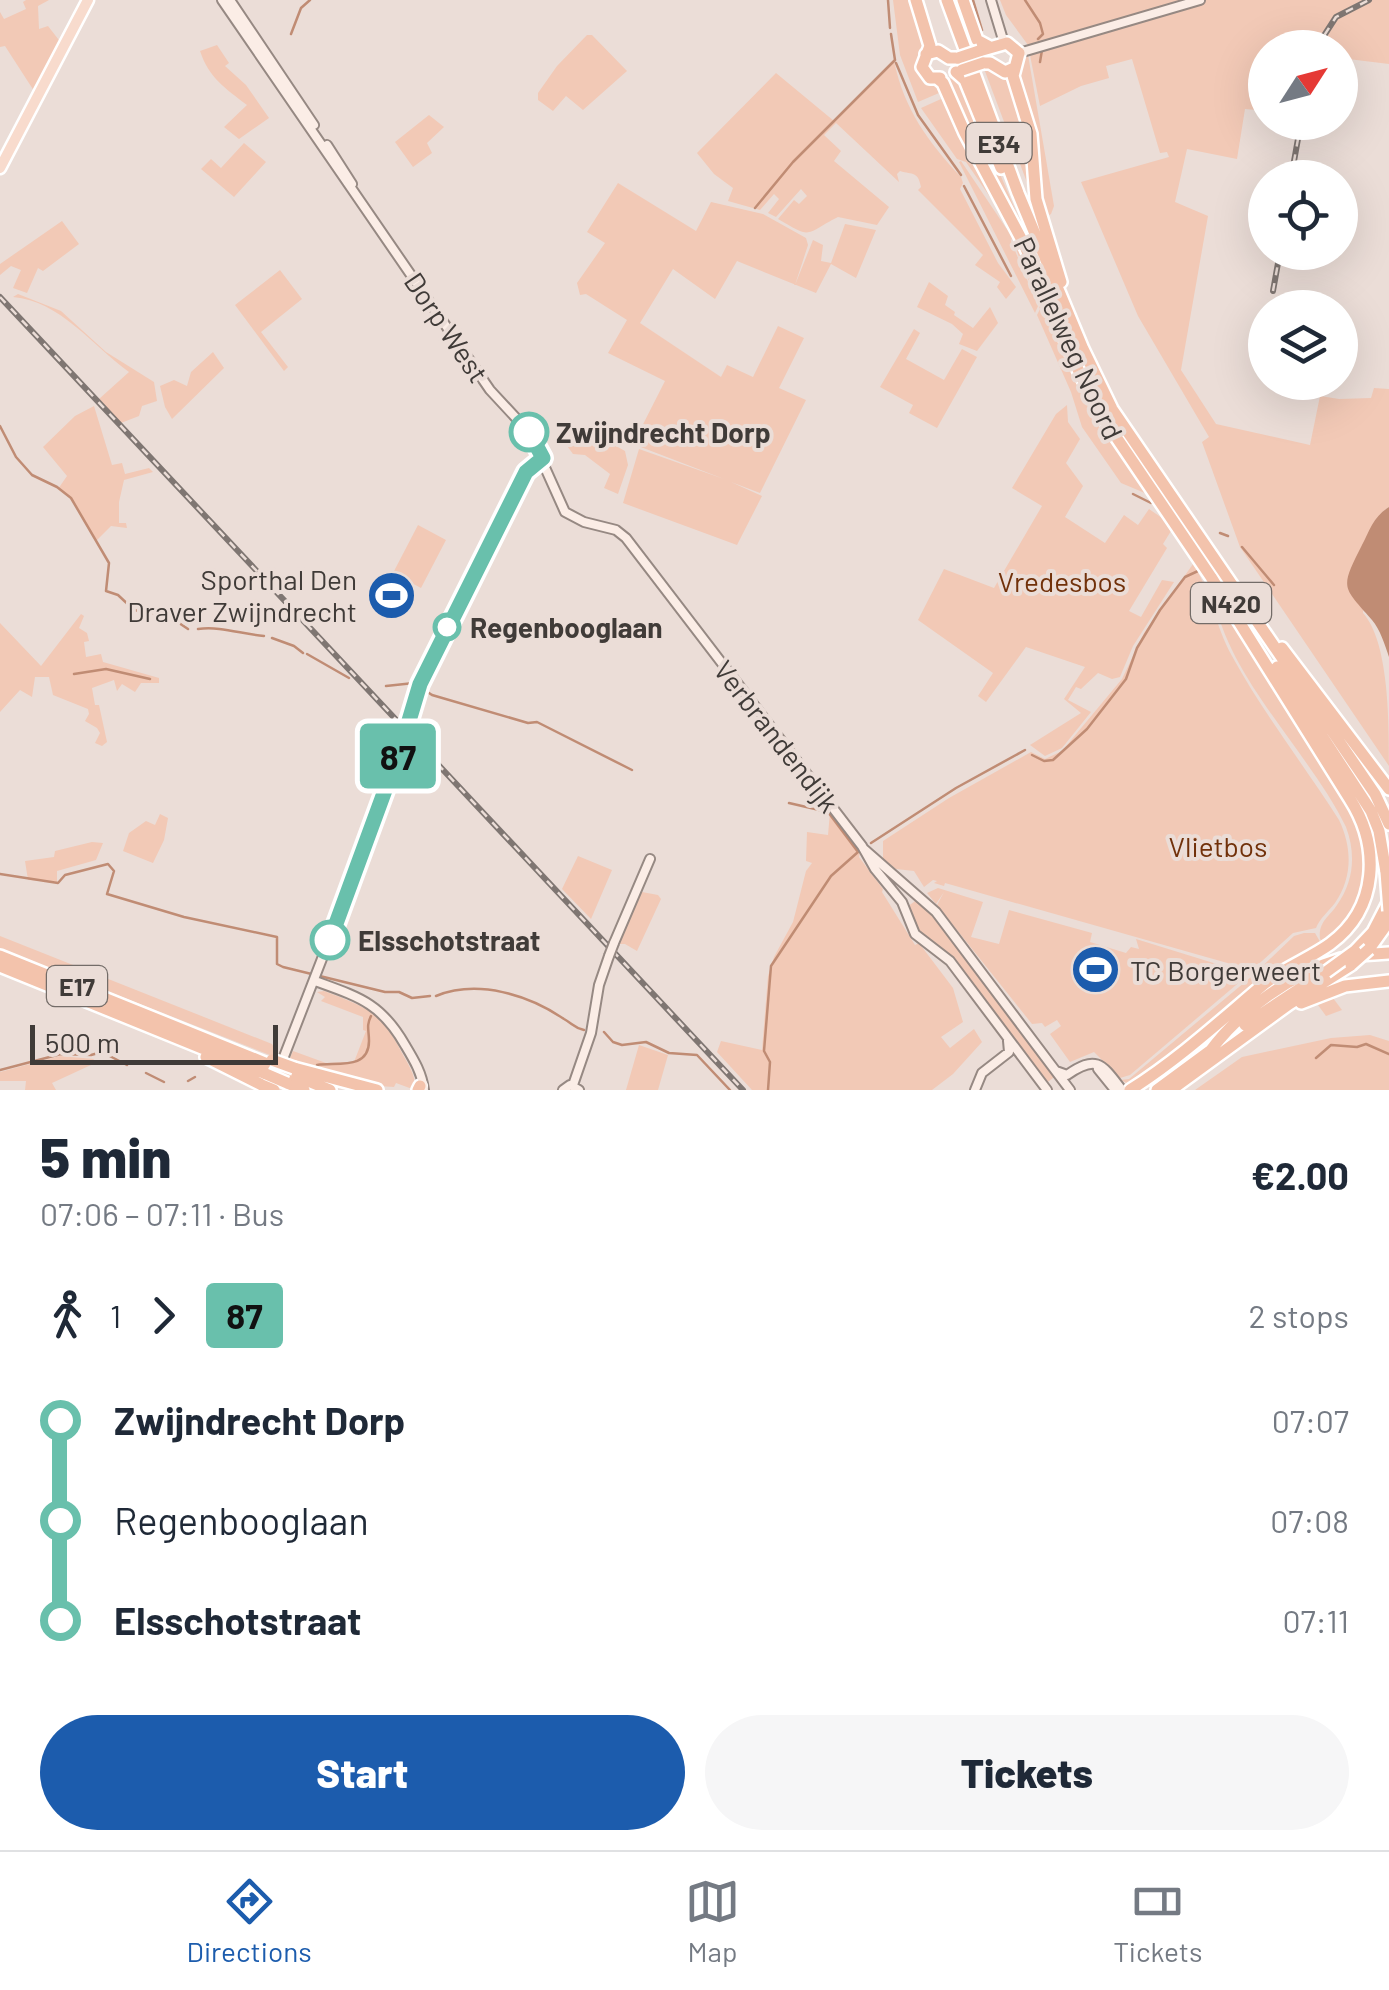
<!DOCTYPE html>
<html lang="en">
<head>
<meta charset="utf-8">
<style>
  body { margin:0; font-family:Barlow,sans-serif; background:#f6f6f7; color:#1f2937; height:100vh; display:flex; flex-direction:column; font-size:38px; white-space:nowrap }
  * { box-sizing:border-box; margin:0 }
  p { font-size:32px; color:#747a83 }
  .icon { flex:none; width:55px; height:55px; fill:none; stroke:currentColor; stroke-width:2; stroke-linecap:round; stroke-linejoin:round }
  .map { position:relative; height:1090px; overflow:hidden }
  .panel { display:flex; flex-direction:column; background:#fff; flex:1 }
  .panel>* { flex:none }
  .badge { padding:0 20px; border-radius:8px; font-size:35px; line-height:65px }
  .needle { width:65px; rotate:54deg }
  .tools { position:absolute; left:1248px; top:30px; display:grid; gap:20px }
  .tools a { display:grid; place-items:center; width:110px; height:110px; border-radius:50%; background:#fff; box-shadow:0 10px 40px #0002; font-size:50px }
  .scale { position:absolute; left:30px; bottom:25px; width:248px; box-sizing:border-box; padding-left:10px; border:5px solid #403b38; border-top:0; font-size:28px; line-height:35px; white-space:nowrap; color:#403b38; -webkit-text-stroke:8px #ebddd7; paint-order:stroke }
  .map>.badge { position:absolute; translate:-50% -50%; box-shadow:0 0 0 5px #fff }
  .legs { display:flex; align-items:center; gap:15px; height:110px; padding:0 40px; font-size:32px }
  .legs p { margin-inline-start:auto }
  .overview { display:flex; align-items:center; justify-content:space-between; height:170px; padding:0 40px }
  h1 { font-size:55px; font-weight:800; line-height:75px }
  .button { display:flex; gap:20px; margin-top:auto; padding:20px 40px }
  .button a { flex:1; height:115px; border-radius:60px; background:#1c5cad; color:#fff; font-size:40px; font-weight:800; line-height:115px; text-align:center }
  .button a+a { background:#f6f6f7; color:#1f2937 }
  ul { padding:0 40px; list-style:none }
  li { display:flex; align-items:center; gap:35px; height:100px; font-size:38px }
  li i { display:grid; place-items:center; width:15px; height:100%; margin:0 12px; background:currentColor }
  li i::after { content:''; width:25px; height:25px; margin:-12px; border:8px solid; border-radius:50%; background:#fff }
  li p { margin-inline-start:auto }
  li:first-child i { background:linear-gradient(#0000 50%,currentColor 0) }
  li:last-child i { background:linear-gradient(currentColor 50%,#0000 0) }
  .tabs { display:flex; justify-content:space-around; align-items:center; height:140px; border-top:2px solid #e0e1e3; background:#fff; font-size:28px; color:#747a83 }
  .tabs a { display:grid; justify-items:center; gap:5px }
  .tabs .selected { color:#1c5cad }
  .map>svg:first-child { display:block }
  .green { fill:#f2c9b6 }
  .water { fill:#c08c74 }
  .lines { fill:none; stroke-linecap:round; stroke-linejoin:round }
  .stream { stroke:#c08c74; stroke-width:2.5 }
  .secondary-casing { stroke:#968983; stroke-width:12 }
  .primary-casing { stroke:#fff; stroke-width:15 }
  .highway-casing { stroke:#fff; stroke-width:16 }
  .secondary { stroke:#fbede6; stroke-width:8 }
  .primary { stroke:#f8dbcd; stroke-width:10 }
  .highway { stroke:#f3c3ac; stroke-width:11 }
  .rail-casing { stroke:#7f7672; stroke-width:6 }
  .rail { stroke:#ebddd7; stroke-width:2.5; stroke-dasharray:8; stroke-linecap:butt }
  .secondary-bridge-casing { stroke:#968983; stroke-width:12; stroke-linecap:butt }
  .highway-bridge-casing { stroke:#fff; stroke-width:16; stroke-linecap:butt }
  .secondary-bridge { stroke:#fbede6; stroke-width:8 }
  .highway-bridge { stroke:#f3c3ac; stroke-width:11 }
  .line-1-casing { stroke:#fff; stroke-width:22 }
  .line-1 { stroke:#69c0ac; stroke-width:15 }
  .stop-1-dot { fill:#fff; stroke:#69c0ac; stroke-width:5 }
  .labels { text-anchor:middle; dominant-baseline:central; stroke-width:8; stroke-linejoin:round; paint-order:stroke }
  .shield { fill:#ebddd7; stroke:#736c68; stroke-width:2.5 }
  .shield-label { font-size:25px; font-weight:bold; fill:#403b38 }
  .street-label { font-size:28px; fill:#403b38; stroke:#ebddd7 }
  .stop-label { font-size:28px; font-weight:bold; fill:#403b38; stroke:#ebddd7; text-anchor:start }
  .poi-label { font-size:28px; fill:#403b38; stroke:#ebddd7; text-anchor:end }
  .park-label { font-size:28px; fill:#71310a; stroke:#ebddd7 }
</style>
</head>
<body>
<div class="map">
<svg width="1389" height="1090" viewBox="0 0 1389 1090">
  <rect width="100%" height="100%" fill="#ebddd7"/>
  <path class="green" d="M 26,0 L 49,0 L 38,6 L 39,29 L 48,26 L 62,44 L 36,94 L 5,46 L 0,47 L 0,12 L 4,19 L 26,9 L 23,2 Z
    M 893,0 L 913,0 L 926,48 L 918,65 L 937,82 L 1012,229 L 966,162 L 957,159 L 921,108 L 941,99 L 939,93 L 918,102 L 900,55 Z
    M 1000,0 L 1389,0 L 1389,64 L 1340,58 L 1340,48 L 1265,48 L 1265,76 L 1257,110 L 1245,109 L 1237,159 L 1187,149 L 1175,202 L 1208,216 L 1181,370 L 1216,424 L 1310,445 L 1320,396 L 1339,399 L 1371,398 L 1374,388 L 1389,389 L 1389,507 C 1357,527 1365,579 1363,613 C 1389,642 1389,721 1389,766 L 1240,547 L 1202,442 L 1209,437 L 1138,316 L 1081,182 L 1169,157 L 1167,152 L 1160,153 L 1132,59 L 1106,66 L 1109,78 L 1081,86 L 1040,106 L 1028,45 L 1006,15 Z
    M 587,35 L 592,35 L 627,71 L 583,110 L 566,96 L 553,111 L 538,100 L 538,93 L 557,66 Z
    M 217,45 L 229,63 L 225,66 L 246,85 L 269,118 L 239,139 L 224,127 L 247,105 C 225,88 209,78 200,51 Z
    M 1028,55 L 1054,206 L 1051,214 L 1044,218 L 1017,70 Z
    M 894,61 C 904,109 928,142 961,177 L 963,183 L 960,189 L 998,263 L 1016,287 L 1006,299 L 997,287 L 1000,282 L 975,265 L 983,255 L 918,190 L 921,187 C 918,171 913,175 900,171 L 897,174 L 899,182 L 836,123 L 824,135 L 841,151 L 834,161 L 889,207 L 877,225 L 838,217 C 804,234 814,240 778,219 L 794,200 L 799,204 L 807,196 L 801,189 L 776,217 L 768,213 L 779,199 L 774,194 L 760,210 L 728,201 L 733,188 L 714,174 L 697,153 L 776,73 L 834,121 Z
    M 983,66 L 1010,74 L 1024,112 L 1034,201 Z
    M 958,76 L 1051,293 L 949,84 L 951,77 Z
    M 429,115 L 444,127 L 427,143 L 432,153 L 413,167 L 395,142 Z
    M 244,143 L 266,162 L 234,197 L 201,169 L 211,159 L 221,168 Z
    M 961,161 L 1006,228 L 1014,232 L 1011,241 L 1038,306 L 1035,313 L 959,162 Z
    M 618,183 L 696,231 L 711,202 L 763,214 L 806,238 L 808,245 L 795,285 L 813,240 L 823,245 L 821,261 L 831,263 L 845,224 L 876,230 L 856,278 L 831,264 L 816,293 L 737,261 L 715,299 L 673,269 L 640,323 L 721,377 L 727,365 L 753,377 L 778,326 L 804,338 L 779,388 L 806,400 L 760,493 L 731,482 L 762,496 L 737,545 L 623,503 L 639,449 L 724,479 L 633,444 L 665,381 L 608,353 L 627,320 L 586,294 L 580,295 L 577,283 L 605,243 L 587,232 Z
    M 62,221 L 79,244 L 43,271 L 38,268 L 27,293 L 13,288 L 21,270 L 11,266 L 0,275 L 0,264 Z
    M 1017,233 L 1074,367 L 1099,414 L 1219,593 L 1363,825 C 1378,871 1364,915 1326,945 L 1320,939 C 1318,922 1329,917 1337,905 C 1354,881 1356,854 1346,827 C 1310,753 1228,678 1214,597 L 1217,593 L 1152,496 L 1121,483 L 1082,427 L 1071,392 L 1037,315 L 1040,309 L 1014,244 Z
    M 280,270 L 302,299 L 261,332 L 288,367 L 284,371 L 235,305 Z
    M 929,282 L 948,296 L 945,305 L 955,312 L 954,315 L 973,328 L 990,307 L 998,323 L 977,351 L 959,344 L 963,334 L 952,324 L 917,307 Z
    M 18,294 L 61,311 L 106,352 L 154,382 L 157,401 L 142,406 L 139,416 L 121,423 L 99,399 L 129,372 C 92,345 60,301 13,297 Z
    M 914,329 L 920,333 L 906,359 L 944,380 L 962,349 L 977,357 L 937,428 L 909,413 L 913,405 L 880,387 Z
    M 213,352 L 224,368 L 172,419 L 165,407 L 160,386 L 174,380 L 187,386 L 191,372 Z
    M 1067,405 L 1068,422 L 1080,439 L 1066,463 L 1083,486 L 1065,517 L 1105,543 L 1124,515 L 1138,525 L 1149,509 L 1162,518 L 1171,531 L 1163,544 L 1167,548 L 1129,611 L 1141,617 L 1162,580 L 1174,582 L 1133,646 L 1120,677 L 1112,679 L 1098,673 L 1081,689 L 1076,687 L 1068,700 L 1091,712 L 1062,748 L 1045,756 L 1030,745 L 1081,713 L 1064,699 L 1085,667 L 1026,647 L 986,702 L 978,696 L 993,673 L 918,620 L 944,569 L 994,588 L 1042,506 L 1012,488 L 1056,414 Z
    M 94,406 L 112,465 L 122,463 L 125,474 L 149,468 L 153,472 L 124,480 L 119,502 L 119,523 L 126,523 L 127,528 L 111,526 L 96,541 L 72,499 L 58,489 L 67,476 L 43,447 L 75,416 Z
    M 567,435 L 616,446 L 625,451 L 628,465 L 618,494 L 604,488 L 610,474 L 585,455 L 573,454 L 562,439 Z
    M 418,525 L 446,540 L 421,588 L 393,573 Z
    M 1193,564 C 1212,593 1215,626 1232,656 C 1263,713 1304,765 1339,820 C 1352,847 1353,877 1335,903 C 1328,912 1320,918 1316,928 L 1293,933 L 1252,970 L 945,883 L 944,886 L 934,883 L 937,881 L 933,880 L 924,887 L 914,871 L 896,869 L 883,859 L 883,841 L 949,798 L 1031,752 L 1045,759 L 1062,751 L 1122,679 L 1144,633 Z
    M 81,614 L 84,616 L 79,628 L 87,633 L 89,641 L 84,642 L 86,657 L 101,654 L 103,662 L 159,678 L 159,683 L 141,683 L 135,692 L 122,684 L 117,691 L 114,680 L 92,688 L 95,705 L 99,705 L 107,742 L 102,746 L 95,743 L 100,733 L 97,728 L 85,721 L 89,714 L 88,709 L 53,695 L 49,677 L 35,677 L 32,697 L 20,690 L 0,712 L 0,623 L 41,666 Z
    M 830,812 L 860,853 L 859,857 L 883,889 L 882,892 L 915,945 L 919,943 L 953,988 L 963,1022 L 941,1037 L 950,1048 L 974,1029 L 982,1042 L 953,1074 L 932,1090 L 752,1090 L 717,1052 L 721,1041 L 762,1050 L 768,976 L 774,957 L 793,922 L 806,871 L 812,863 L 806,861 L 807,832 L 828,835 Z
    M 160,814 L 168,818 L 164,840 L 153,863 L 123,851 L 129,833 L 146,821 L 155,825 Z
    M 92,842 L 103,843 L 96,860 L 57,871 L 57,882 L 28,880 L 25,861 L 54,857 L 55,851 Z
    M 578,856 L 612,870 L 591,919 L 562,889 Z
    M 644,881 L 642,892 L 658,895 L 661,899 L 637,951 L 625,944 L 618,944 Z
    M 938,888 L 983,902 L 971,937 L 999,944 L 1009,910 L 1092,933 L 1090,942 L 1126,953 L 1131,947 L 1139,949 L 1136,939 L 1249,974 L 1130,1075 L 1120,1078 L 1094,1052 L 1070,1062 L 1050,1034 L 1061,1026 L 1057,1020 L 1045,1027 L 1042,1023 L 1032,1024 L 937,905 L 944,892 L 936,904 L 927,893 Z
    M 918,899 L 933,911 L 1057,1075 L 1045,1084 L 946,956 L 917,935 L 907,907 Z
    M 1304,933 L 1315,933 L 1330,959 L 1309,966 L 1342,1010 L 1326,1016 L 1294,972 L 1260,996 L 1194,1055 L 1192,1052 L 1230,1022 L 1228,1013 L 1127,1087 L 1118,1081 L 1130,1085 L 1121,1080 L 1129,1079 L 1251,977 L 1294,936 Z
    M 0,936 L 272,1044 L 280,1059 L 0,949 Z
    M 324,991 C 366,1007 381,1011 402,1053 C 409,1066 416,1075 415,1090 L 396,1083 L 394,1087 L 379,1086 L 289,1060 L 293,1051 L 326,1063 L 354,1062 L 366,1031 L 363,1030 L 363,1017 L 321,1001 L 325,997 L 317,992 Z
    M 1370,1035 L 1389,1041 L 1389,1090 L 1195,1090 L 1242,1057 L 1331,1038 Z
    M 639,1045 L 668,1055 L 658,1090 L 626,1090 Z
    M 60,1056 L 94,1059 L 91,1065 L 52,1083 L 56,1090 L 25,1090 L 26,1081 L 0,1081 L 0,1072 Z"/>
  <path class="water" d="M 1389,507 L 1389,657 C 1385,645 1380,629 1372,620 C 1343,586 1339,590 1362,545 C 1370,530 1373,517 1389,507 Z"/>
  <g class="lines">
    <path class="stream" d="M 888,0 L 890,28
      M 973,0 L 982,30
      M 1025,0 L 1040,23 L 1043,34 L 1038,39
      M 291,34 L 301,8 L 310,0
      M 891,34 L 895,60
      M 1040,62 L 1042,50
      M 896,63 L 918,115 L 961,175
      M 964,186 L 1011,276
      M 755,208 L 793,162 L 895,60
      M 0,426 L 16,457 L 32,475 L 57,487 L 71,498 L 109,563 L 106,591 L 118,595 L 134,610 L 170,617 L 188,629
      M 1133,494 L 1151,503
      M 1220,533 L 1228,536
      M 1242,547 L 1274,585
      M 198,629 C 221,626 241,634 264,636
      M 272,638 L 294,646 L 303,653
      M 307,654 L 349,678
      M 74,674 L 106,669 L 150,679
      M 386,686 L 414,683 L 432,695 L 528,723 L 537,722 L 632,770
      M 1032,755 L 1044,761 L 1053,760 L 1087,729 L 1126,679 L 1137,648 L 1160,610 L 1185,577 L 1198,571
      M 871,843 L 956,788 L 1025,750
      M 0,874 L 58,883 L 65,875 L 108,864 L 114,871 L 107,894 L 184,917 L 277,937 L 277,964 L 283,967 L 385,992 L 399,992 L 412,998 L 430,996
      M 436,996 C 478,979 529,995 564,1019 C 573,1024 574,1028 584,1030
      M 604,1032 L 613,1042 L 622,1045 L 646,1042 L 669,1053 L 697,1055 L 730,1090
      M 1316,1058 L 1331,1045 L 1357,1047 L 1366,1044 L 1389,1054
      M 317,1065 C 337,1062 369,1070 369,1041 C 369,1030 366,1026 371,1016
      M 0,1070 L 61,1054 L 91,1055 L 102,1052 L 127,1065
      M 146,1073 L 164,1082
      M 188,1081 L 195,1077
      M 768,1090 L 770,1062 L 764,1051 L 771,966 L 831,876 L 858,852 L 828,812 L 789,803"/>
    <defs>
      <path id="secondary" d="M 222,0 L 490,390 L 529,432 L 565,512 L 584,522 L 616,530 L 626,538 L 862,846 L 875,869 L 902,902 L 915,934 L 950,961 L 1047,1090
        M 230,0 L 314,125
        M 991,0 L 1004,43
        M 1019,53 L 1200,0
        M 327,145 L 352,184
        M 864,849 L 936,912 L 1070,1090
        M 614,943 L 650,859
        M 315,981 C 359,997 381,1003 405,1045 C 414,1060 422,1073 424,1090
        M 1098,1069 L 1115,1090
        M 1056,1071 L 1067,1075 C 1097,1054 1102,1064 1122,1090
        M 573,1085 L 591,1033 L 599,985 L 609,956
        M 271,1090 L 358,866 L 420,684 L 526,472 L 543,458
        M 563,1090 L 570,1085 L 579,1090
        M 975,1090 L 982,1073 L 1009,1052 L 1008,1041"/>
      <path id="primary" d="M 0,168 L 88,0"/>
      <path id="highway" d="M 916,0 L 930,46 L 922,67 L 930,78 L 940,78
        M 947,0 L 1018,193 L 1083,349 L 1112,409 L 1375,794 L 1389,824
        M 963,0 L 977,40 L 990,47
        M 979,51 L 1007,43 L 1019,53 L 1013,76 L 1031,134 L 1036,199 L 1061,282
        M 926,54 L 938,51 L 949,58 L 958,58
        M 983,63 L 990,63 L 1005,72 L 1014,68
        M 956,72 L 965,80 L 1001,168
        M 937,78 L 943,83 L 965,133 L 1024,244 L 1080,374 L 1106,422 L 1211,577 L 1350,799 C 1380,846 1379,908 1330,944 C 1309,959 1284,968 1264,984 C 1220,1021 1179,1059 1130,1090
        M 1282,648 L 1389,789
        M 1277,667 L 1371,811 L 1379,831 L 1386,872
        M 1369,949 L 1389,921
        M 1355,951 L 1373,932 L 1388,903
        M 1359,955 L 1389,953
        M 0,956 L 270,1065
        M 0,966 L 266,1074
        M 1301,1003 L 1345,986 L 1389,981
        M 1245,1025 L 1325,972
        M 1211,1050 C 1241,1010 1293,973 1341,959
        M 206,1057 L 262,1085
        M 294,1068 L 377,1090
        M 284,1071 L 330,1090
        M 287,1083 L 304,1090
        M 418,1090 L 420,1086
        M 1157,1090 L 1214,1048
        M 1171,1090 L 1289,1004 L 1351,965"/>
    </defs>
    <use href="#secondary" class="secondary-casing"/>
    <use href="#primary" class="primary-casing"/>
    <use href="#highway" class="highway-casing"/>
    <use href="#secondary" class="secondary"/>
    <use href="#primary" class="primary"/>
    <use href="#highway" class="highway"/>
    <defs>
      <path id="rail" d="M 1316,48 L 1336,17 L 1369,0
        M 1291,178 L 1301,122
        M 1273,291 L 1280,252
        M 0,297 L 743,1090"/>
    </defs>
    <use href="#rail" class="rail-casing"/>
    <use href="#rail" class="rail"/>
    <defs>
      <path id="secondary-bridge" d="M 609,956 L 614,943"/>
      <path id="highway-bridge" d="M 958,58 L 979,51
        M 962,70 L 983,63
        M 1386,872 L 1389,911
        M 1351,965 L 1369,949
        M 1326,972 L 1355,951
        M 272,1060 L 294,1068
        M 266,1074 L 287,1083
        M 262,1085 L 274,1090"/>
    </defs>
    <use href="#secondary-bridge" class="secondary-bridge-casing"/>
    <use href="#highway-bridge" class="highway-bridge-casing"/>
    <use href="#secondary-bridge" class="secondary-bridge"/>
    <use href="#highway-bridge" class="highway-bridge"/>
  </g>
  <g class="lines">
    <defs>
      <path id="line-1" d="M 330,940 L 402,744 L 420,684 L 526,472 L 543,458 L 529,432"/>
    </defs>
    <use href="#line-1" class="line-1-casing"/>
    <use href="#line-1" class="line-1"/>
  </g>
  <defs>
    <symbol id="stadium-disc" viewBox="-11 -11 22 22"><circle r="9.5" fill="#1c5cad" stroke="#ebddd7"/><path d="M0-5a6.5 5 0 1 0 0 10a6.5 5 0 1 0 0-10ZM-3.5-1.8h7v3.6h-7Z" fill="#fff"/></symbol>
  </defs>
  <g fill-rule="evenodd">
    <use href="#stadium-disc" x="364" y="568" width="55" height="55"/>
    <use href="#stadium-disc" x="1068" y="942" width="55" height="55"/>
  </g>
  <g class="stop-1-dot">
    <circle cx="529" cy="432" r="18"/>
    <circle cx="447" cy="627" r="12"/>
    <circle cx="330" cy="940" r="18"/>
  </g>
  <g class="labels">
    <g class="shield">
      <rect x="966.5" y="123" width="65" height="40" rx="8"/>
      <rect x="1191" y="583" width="80" height="40" rx="8"/>
      <rect x="47" y="966" width="60" height="40" rx="8"/>
    </g>
    <g class="shield-label">
      <text x="999" y="143">E34</text>
      <text x="1231" y="603">N420</text>
      <text x="77" y="986">E17</text>
    </g>
    <g class="street-label">
      <text transform="translate(447 327) rotate(56)">Dorp West</text>
      <text transform="translate(1069 338) rotate(65)">Parallelweg Noord</text>
      <text transform="translate(777 736) rotate(52)">Verbrandendijk</text>
    </g>
    <g class="stop-label">
      <text x="556" y="432">Zwijndrecht Dorp</text>
      <text x="470" y="627">Regenbooglaan</text>
      <text x="358" y="940">Elsschotstraat</text>
    </g>
    <g class="poi-label">
      <text x="357" y="579">Sporthal Den<tspan x="357" dy="32">Draver Zwijndrecht</tspan></text>
      <text x="1130" y="970" text-anchor="start">TC Borgerweert</text>
    </g>
    <g class="park-label">
      <text x="1062" y="581">Vredesbos</text>
      <text x="1218" y="846">Vlietbos</text>
    </g>
  </g>
</svg>
<div class="tools">
<a><svg class="needle" viewBox="-14 -14 28 28"><path d="M0-13l5 13h-10z" fill="#e53935"/><path d="M0 13l5-13h-10z" fill="#747a83"/></svg></a>
<a><svg class="icon" aria-label="locate" viewBox="0 0 24 24"><circle cx="12" cy="12" r="6"/><path d="M12 2v4M12 18v4M2 12h4M18 12h4"/></svg></a>
<a><svg class="icon" aria-label="layers" viewBox="0 0 24 24"><path d="M12 4l9 5-9 5-9-5zM3 14l9 5 9-5"/></svg></a>
</div>
<div class="scale">500 m</div>
<b class="badge" style="left:398px;top:756px;background:#69c0ac;color:#111">87</b>
</div>
<section class="panel">
<div class="overview"><div><h1>5 min</h1><p>07:06 – 07:11 · Bus</p></div><b>€2.00</b></div>
<div class="legs"><svg class="icon" aria-label="walk" viewBox="0 0 24 24"><circle cx="13" cy="4" r="2"/><path d="M13 8l-2 6 4 7M11 14l-3 7M7 12l3-4h3l4 4"/></svg>1<svg class="icon" aria-label="forward" viewBox="0 0 24 24"><path d="M9 5l7 7-7 7"/></svg><b class="badge" style="background:#69c0ac;color:#111">87</b><p>2 stops</p></div>
<ul>
<li><i style="color:#69c0ac"></i><b>Zwijndrecht Dorp</b><p>07:07</p></li>
<li><i style="color:#69c0ac"></i><span>Regenbooglaan</span><p>07:08</p></li>
<li><i style="color:#69c0ac"></i><b>Elsschotstraat</b><p>07:11</p></li>
</ul>
<div class="button"><a>Start</a><a>Tickets</a></div>
</section>
<nav class="tabs">
<a class="selected"><svg class="icon" aria-label="directions" viewBox="0 0 24 24"><path d="M12 3l9 9-9 9-9-9zM9 14v-3h6M13 9l2 2-2 2"/></svg>Directions</a>
<a><svg class="icon" aria-label="map" viewBox="0 0 24 24"><path d="M3 6l6-2 6 2 6-2v14l-6 2-6-2-6 2zM9 4v14M15 6v14"/></svg>Map</a>
<a><svg class="icon" aria-label="tickets" viewBox="0 0 24 24"><path d="M3 7h18v10H3zM15 7v10"/></svg>Tickets</a>
</nav>
</body>
</html>
